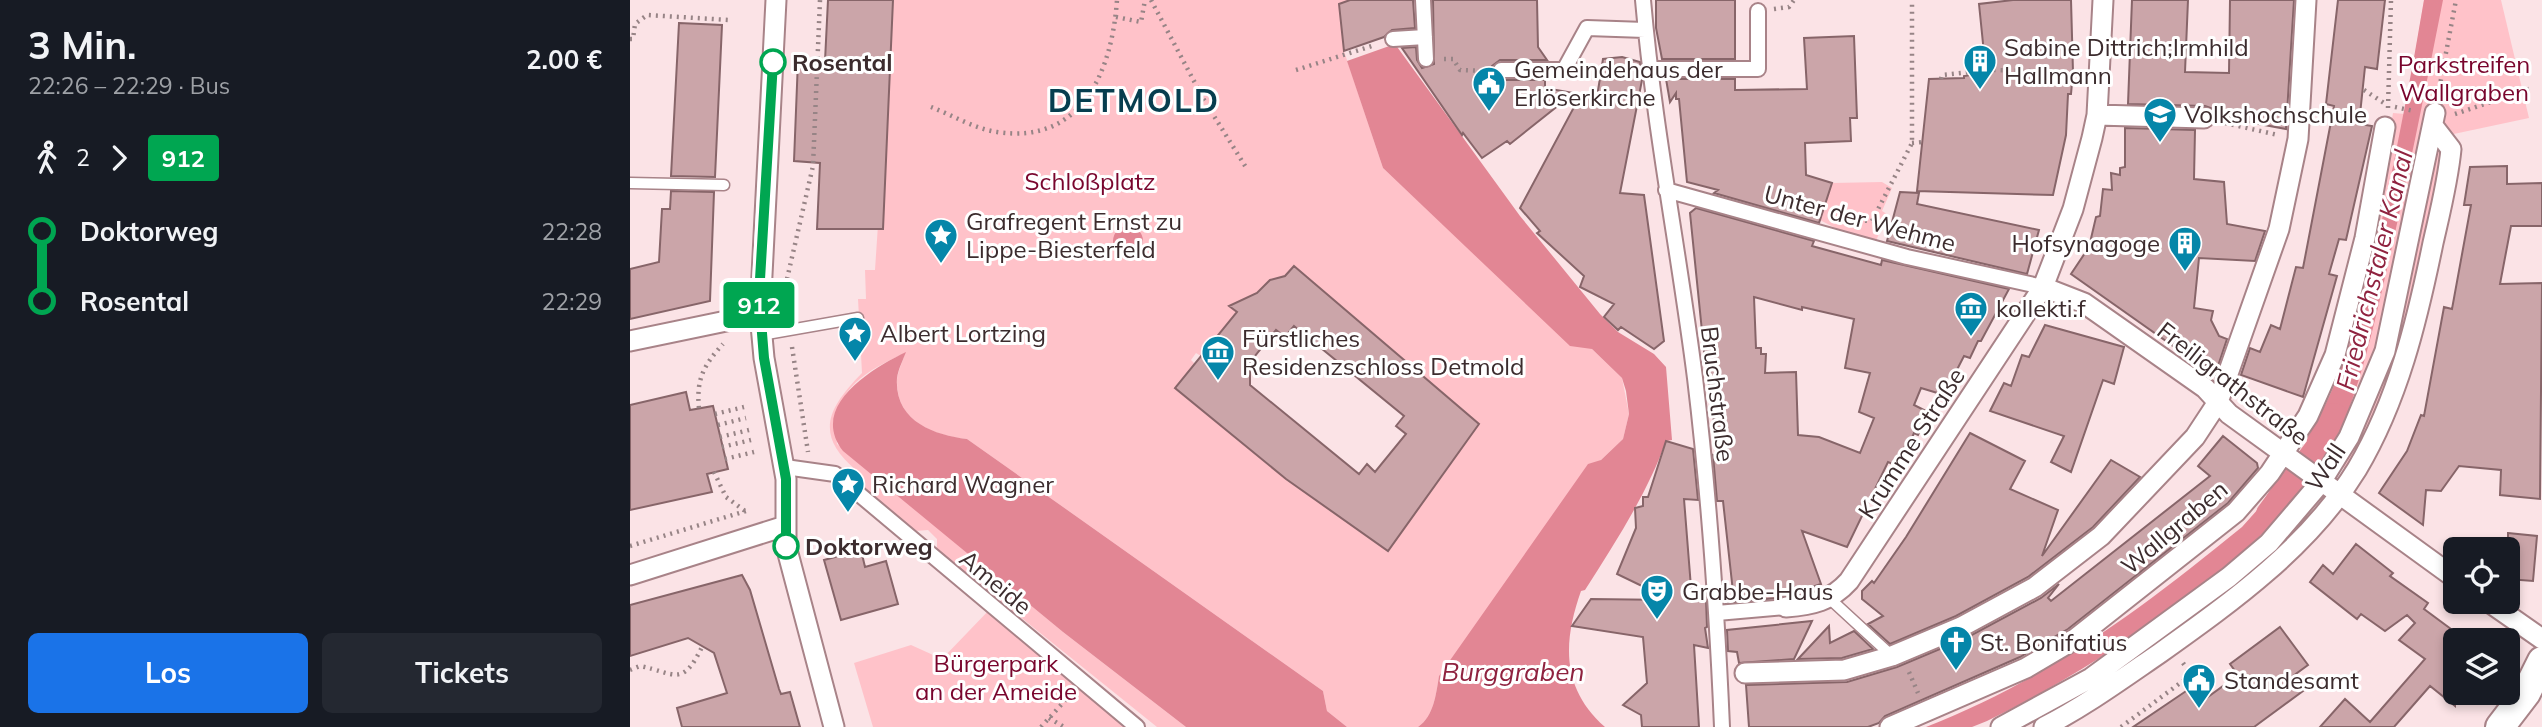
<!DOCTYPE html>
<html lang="de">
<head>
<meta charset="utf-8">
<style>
  body { margin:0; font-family:Mulish,sans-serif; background:#242831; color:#f1f3f6; height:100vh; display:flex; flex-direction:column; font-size:26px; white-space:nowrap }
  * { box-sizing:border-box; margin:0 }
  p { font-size:23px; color:#9ea1a6 }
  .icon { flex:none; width:38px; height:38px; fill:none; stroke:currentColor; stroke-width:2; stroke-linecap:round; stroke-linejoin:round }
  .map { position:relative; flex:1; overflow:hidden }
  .details { display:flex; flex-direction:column; background:#171b24; width:630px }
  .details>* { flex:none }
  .badge { padding:0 14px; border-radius:5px; font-size:24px; line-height:46px }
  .controls { position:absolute; left:1813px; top:537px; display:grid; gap:14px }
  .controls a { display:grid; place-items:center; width:77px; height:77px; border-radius:10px; background:#171b24; box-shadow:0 4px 10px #0003; font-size:35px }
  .map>.badge { position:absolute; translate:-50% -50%; box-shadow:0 0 0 4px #fff }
  .legs { display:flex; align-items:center; gap:10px; height:77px; padding:0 28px; font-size:23px }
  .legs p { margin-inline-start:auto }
  .summary { display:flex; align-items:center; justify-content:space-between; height:119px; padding:0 28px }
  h1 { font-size:38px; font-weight:700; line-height:52px }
  .button { display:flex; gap:14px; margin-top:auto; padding:14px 28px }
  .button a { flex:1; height:80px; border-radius:10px; background:#1a73e8; color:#fff; font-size:28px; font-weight:700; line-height:80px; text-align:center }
  .button a+a { background:#242831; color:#f1f3f6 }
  ul { padding:0 28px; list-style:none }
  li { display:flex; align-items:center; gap:24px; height:70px; font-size:26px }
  li i { display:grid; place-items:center; width:10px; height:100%; margin:0 9px; background:currentColor }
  li i::after { content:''; width:18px; height:18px; margin:-9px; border:5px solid; border-radius:50%; background:#171b24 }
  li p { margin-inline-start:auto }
  li:first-child i { background:linear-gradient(#0000 50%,currentColor 0) }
  li:last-child i { background:linear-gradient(currentColor 50%,#0000 0) }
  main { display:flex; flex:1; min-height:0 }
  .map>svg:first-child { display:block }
  .green { fill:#ffc2c9; fill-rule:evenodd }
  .water { fill:#e28694 }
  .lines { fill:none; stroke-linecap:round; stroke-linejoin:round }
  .canal { stroke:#e28694; stroke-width:26 }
  .building { fill:#cba5a9; stroke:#876569; stroke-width:2; fill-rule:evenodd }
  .service-casing { stroke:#a88388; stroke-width:13 }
  .pedestrian-casing { stroke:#a88388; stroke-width:18 }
  .minor-casing { stroke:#a88388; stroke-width:23 }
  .secondary-casing { stroke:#a88388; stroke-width:32 }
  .path { stroke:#978486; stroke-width:4.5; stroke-dasharray:2 5; stroke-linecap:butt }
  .service { stroke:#fff; stroke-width:10 }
  .pedestrian { stroke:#fff; stroke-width:14 }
  .minor { stroke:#fff; stroke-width:19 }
  .secondary { stroke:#fff; stroke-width:28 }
  .line-1-casing { stroke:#fff; stroke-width:16 }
  .line-1 { stroke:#00a651; stroke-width:10 }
  .stop-1-dot { fill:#fff; stroke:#00a651; stroke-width:3.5 }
  .labels { text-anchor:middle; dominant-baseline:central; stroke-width:6; stroke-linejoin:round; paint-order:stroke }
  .poi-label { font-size:24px; fill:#3c2c2e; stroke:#fff; text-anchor:start }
  .stop-label { font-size:24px; font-weight:bold; fill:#3c2c2e; stroke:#fff; text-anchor:start }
  .park-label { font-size:24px; fill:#79052d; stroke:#fff }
  .street-label { font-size:24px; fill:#3c2c2e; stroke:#fff }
  .water-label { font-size:26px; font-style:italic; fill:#8f223f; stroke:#fff }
  .district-label { font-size:32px; font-weight:bold; letter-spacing:2px; fill:#073e4f; stroke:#fff }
</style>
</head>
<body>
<main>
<section class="details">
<div class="summary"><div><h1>3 Min.</h1><p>22:26 – 22:29 · Bus</p></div><b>2.00 €</b></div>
<div class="legs"><svg class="icon" aria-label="walk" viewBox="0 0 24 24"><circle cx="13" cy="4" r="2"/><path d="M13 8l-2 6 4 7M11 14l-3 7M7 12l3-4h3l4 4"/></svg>2<svg class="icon" aria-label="forward" viewBox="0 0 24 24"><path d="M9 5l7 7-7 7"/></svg><b class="badge" style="background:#00a651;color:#fff">912</b></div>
<ul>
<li><i style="color:#00a651"></i><b>Doktorweg</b><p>22:28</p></li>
<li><i style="color:#00a651"></i><b>Rosental</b><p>22:29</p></li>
</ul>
<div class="button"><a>Los</a><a>Tickets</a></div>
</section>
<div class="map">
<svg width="1912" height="727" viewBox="0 0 1912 727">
  <rect width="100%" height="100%" fill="#fbe3e6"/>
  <path class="green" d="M 263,0 L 720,0 L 709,5 L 714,51 L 753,168 L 878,286 L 962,349 L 992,378 L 999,414 L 993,439 L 971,460 L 809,676 C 806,694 804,716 788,727 L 717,727 L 697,711 L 693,691 L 337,439 C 303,435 265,421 267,379 C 268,371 273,361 275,353 C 232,373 200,391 207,444 L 433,632 L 556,727 L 527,727 L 307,550 L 307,539 L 298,530 L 285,531 L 224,482 L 227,471 C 184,435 197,409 232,373 L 228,299 L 236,299 L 235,270 L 245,270 ZM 664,266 L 849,424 L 758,551 L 656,479 L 545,388 L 565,364 L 561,360 L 566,353 L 571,356 L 609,314 L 603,308 L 610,300 L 617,303 L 652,280 Z
    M 1794,0 L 1871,0 L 1899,118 L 1819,135 L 1778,324 L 1751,404 L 1717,470 L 1674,438 L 1750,190 L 1763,113 L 1775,114 Z
    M 1252,182 L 1262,188 L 1252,211 L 1257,214 L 1246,241 L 1211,231 L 1190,220 L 1202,183 Z
    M 362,607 L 496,727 L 243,727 L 224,663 L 281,645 L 312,659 Z"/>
  <path class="water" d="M 1794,0 L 1813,0 C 1795,91 1777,182 1756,273 C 1742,334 1727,400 1699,457 L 1676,440 C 1719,370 1736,294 1753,215 C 1768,143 1782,72 1794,0 Z
    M 765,44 L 890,216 L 970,314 L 988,332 L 1024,354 L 1036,367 L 1042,440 L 1036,441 C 1017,494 985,543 955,590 L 951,591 C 933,642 931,688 975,727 L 788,727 C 804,716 806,694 809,676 L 958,464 L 971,460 L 993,439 L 999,414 L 996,391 L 992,378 L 962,349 L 940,346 L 753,168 L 717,61 Z
    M483 241a15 15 0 1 1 30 0a15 15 0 1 1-30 0Z
    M 276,352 C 273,360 268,370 267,378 C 264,421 304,435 337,439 L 693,691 L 697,711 L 717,727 L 556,727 L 433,632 L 213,451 C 178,406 243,368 276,352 Z
    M 1647,479 L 1671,494 C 1595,581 1461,671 1357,721 L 1342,727 L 1296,727 C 1419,679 1511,609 1612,527 L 1629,508 Z"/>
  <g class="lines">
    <path class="canal" d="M 1639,514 L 1688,448 L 1704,416"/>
  </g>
  <path class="building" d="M 198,0 L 263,0 L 253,229 L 187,229 L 190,163 L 164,161 L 168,60 L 195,61 Z
    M 720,0 L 783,0 L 785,28 L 762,30 L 754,37 L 714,51 L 709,4 Z
    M 803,0 L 907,0 L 908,47 L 917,60 L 870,60 L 862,66 L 862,74 L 871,80 L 915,80 L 915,88 L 944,93 L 880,144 L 877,141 L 852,158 L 833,133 L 832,135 L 772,48 L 786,47 L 787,60 L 792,68 L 804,64 Z
    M 1026,0 L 1105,0 L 1105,59 L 1032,59 L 1026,28 Z
    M 1383,0 L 1441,0 L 1443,72 L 1441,94 L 1438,94 L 1436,135 L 1423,195 L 1287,191 L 1299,79 L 1334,78 L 1334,76 L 1356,73 L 1349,4 Z
    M 1502,0 L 1558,0 L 1555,72 L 1599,73 L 1600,0 L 1664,0 L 1656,129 L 1586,116 L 1581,108 L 1575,106 L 1498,104 Z
    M 1708,0 L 1755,0 L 1747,69 L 1735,67 L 1729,124 L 1742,126 L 1716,240 L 1709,239 L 1699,274 L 1707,276 L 1673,397 L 1611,375 L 1620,348 L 1630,352 L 1641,325 L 1650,329 L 1666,267 L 1673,268 L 1704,106 L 1696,104 Z
    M 49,23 L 92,25 L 85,177 L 41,176 Z
    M 1224,36 L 1227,118 L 1220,118 L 1221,141 L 1175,143 L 1176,175 L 1202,183 L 1189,223 L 1084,193 L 1088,190 L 1057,182 L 1049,99 L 1046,99 L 1046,93 L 1040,102 L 1036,79 L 1105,79 L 1105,90 L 1177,89 L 1174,38 Z
    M 992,57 L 1010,62 L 1012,80 L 990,193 L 1014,195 L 1034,341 L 1024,349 L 991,327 L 988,330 L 974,317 L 984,304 L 950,287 L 954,276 L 907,233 L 910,231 L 890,208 L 951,94 L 967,97 L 973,59 Z
    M 1495,128 L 1565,130 L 1564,179 L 1594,182 L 1597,224 L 1635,231 L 1625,261 L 1569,258 L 1564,308 L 1583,311 L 1581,320 L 1589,336 L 1597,339 L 1587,369 L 1563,360 L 1441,274 L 1459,247 L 1466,217 L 1470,216 L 1473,189 L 1482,190 L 1481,173 L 1490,175 L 1490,168 L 1495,167 Z
    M 1877,166 L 1877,184 L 1912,183 L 1912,226 L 1881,226 L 1870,284 L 1912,283 L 1910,499 L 1870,495 L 1871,470 L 1829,466 L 1811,491 L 1796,490 L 1793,525 L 1749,493 L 1777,451 L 1791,415 L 1794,416 L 1814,307 L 1822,309 L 1841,205 L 1834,205 L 1840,167 Z
    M 41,191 L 84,192 L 80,301 L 0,319 L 0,269 L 29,262 L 32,209 L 40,209 Z
    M 1270,192 L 1289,193 L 1287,204 L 1409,230 L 1397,274 L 1257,241 Z
    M 1066,208 L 1184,241 L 1182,246 L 1251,265 L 1252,260 L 1379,289 L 1351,341 L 1348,341 L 1340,358 L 1334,356 L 1314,395 L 1291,388 L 1284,405 L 1298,412 L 1288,435 L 1284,433 L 1277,450 L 1274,448 L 1268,466 L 1258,462 L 1217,547 L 1172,531 L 1191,584 L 1148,598 L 1095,603 L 1104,601 L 1093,501 L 1087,501 L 1083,455 L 1089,457 L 1074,351 L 1060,213 ZM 1124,297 L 1172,310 L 1172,307 L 1224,319 L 1215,368 L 1240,373 L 1229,412 L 1244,418 L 1230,453 L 1189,437 L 1168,435 L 1166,372 L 1135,373 L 1136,354 L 1131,354 L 1131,348 L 1126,348 Z
    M 664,266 L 849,424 L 758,551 L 656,479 L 545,388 L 607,312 L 599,306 L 627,293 L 640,280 L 655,276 ZM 664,326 L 774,416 L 766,426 L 776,434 L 745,472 L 737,464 L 729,474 L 620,385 L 620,362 L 646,330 L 655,337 Z
    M 1415,325 L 1494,347 L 1484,384 L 1473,380 L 1441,472 L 1421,462 L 1434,436 L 1360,411 L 1374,383 L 1381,386 L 1392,355 L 1399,357 Z
    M 56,392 L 60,410 L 83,406 L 98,469 L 77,474 L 82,492 L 0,510 L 0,405 Z
    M 1340,433 L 1395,461 L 1380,489 L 1428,510 L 1412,556 L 1481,460 L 1510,477 L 1463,527 L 1398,577 L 1326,616 L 1260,644 L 1238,624 L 1253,616 L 1232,599 L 1232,591 L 1242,581 L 1244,583 L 1276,537 Z
    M 1593,436 L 1627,463 L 1628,468 L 1598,503 L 1438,629 L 1390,657 L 1255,716 L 1249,723 L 1238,727 L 1119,727 L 1116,685 L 1217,682 L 1267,667 L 1336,638 L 1411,598 L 1429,584 L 1418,598 L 1421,601 L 1580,476 L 1568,466 Z
    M 1036,441 L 1063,449 L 1068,500 L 1054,499 L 1062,600 L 1076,600 L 1077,627 L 1075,628 L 1078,648 L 1064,645 L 1069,727 L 1012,727 L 1011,715 L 993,705 L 1017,683 L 1013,637 L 942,626 L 961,599 L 1041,600 L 987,574 L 1006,528 L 1005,508 L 1013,506 L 1013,497 L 1018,497 Z
    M 1878,533 L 1907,536 L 1903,581 L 1878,579 Z
    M 1726,544 L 1763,573 L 1760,576 L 1798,603 L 1794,609 L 1825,632 L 1825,706 L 1800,686 L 1764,727 L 1690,727 L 1715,699 L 1740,722 L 1795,659 L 1769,640 L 1785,623 L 1777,615 L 1755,631 L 1731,614 L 1727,619 L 1680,582 L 1693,565 L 1703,574 Z
    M 231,550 L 235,567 L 256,561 L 268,604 L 211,620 L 194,560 Z
    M 112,575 L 120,590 L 149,689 L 151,694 L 160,692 L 170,727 L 52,727 L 47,708 L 97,693 L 84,653 L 58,638 L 0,656 L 0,605 Z
    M 1182,621 L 1164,659 L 1109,663 L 1107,652 L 1098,651 L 1097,630 Z
    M 1199,626 L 1200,643 L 1224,631 L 1243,649 L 1212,658 L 1168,659 Z
    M 1650,627 L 1678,665 L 1663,676 L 1673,691 L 1624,727 L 1503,727 L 1565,685 L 1575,699 L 1608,675 L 1600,664 Z"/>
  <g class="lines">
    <defs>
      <path id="service" d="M 0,183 L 94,185
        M 131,335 L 228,318
        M 1199,598 L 1262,656"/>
      <path id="pedestrian" d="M 793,0 L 796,59
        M 1013,0 C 1024,127 1049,252 1065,378 C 1079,494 1087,610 1092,727
        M 763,39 L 795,37
        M 1020,69 L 1128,69 L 1128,11
        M 871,70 L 934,70 L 957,28 L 1015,30
        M 1036,190 L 1277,257 L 1413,287
        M 155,467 L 205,474 L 507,727
        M 1087,613 L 1156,607"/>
      <path id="minor" d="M 146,0 L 130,314 L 134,358 L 156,479 L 156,546 L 204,727
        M 1467,115 L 1574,118
        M 1413,287 L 1454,303 L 1575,388 L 1599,414 L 1825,578
        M 0,341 L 130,314
        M 0,575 L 155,526
        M 1859,602 L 1912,639
        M 1156,607 C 1182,605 1201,601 1219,581 L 1413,287 L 1443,209 L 1462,138 L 1467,115 L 1473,0
        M 1115,673 L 1214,670 L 1262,656 L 1331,627 L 1405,587 L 1471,536 L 1565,437 L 1588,402 L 1649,229 L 1668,139 L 1676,0
        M 1260,727 L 1396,668 L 1445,639 L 1606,512 L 1640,473 L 1678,416 L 1705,355 L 1735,238 L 1755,127
        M 1371,727 L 1461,678 L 1599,577 L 1639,543 L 1691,482 L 1719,437 L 1755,351 L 1805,113
        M 1414,727 C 1455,706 1492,679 1530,653 C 1603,601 1680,546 1727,469 C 1768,400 1787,321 1803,243 C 1810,212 1818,181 1821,149 L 1804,127"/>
      <path id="secondary" d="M 1870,727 L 1896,693 L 1912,661"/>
    </defs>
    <use href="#service" class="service-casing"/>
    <use href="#pedestrian" class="pedestrian-casing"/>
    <use href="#minor" class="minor-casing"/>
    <use href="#secondary" class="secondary-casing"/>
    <path class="path" d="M 521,0 L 574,100 L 617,169
      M 1144,9 L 1159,7 L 1164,0
      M 486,17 L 511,22 L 515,0
      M 0,39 L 3,39 L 5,24 L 17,15 L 99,20
      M 814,59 L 823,59 L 830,70 L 855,71
      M 666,70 L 745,45
      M 1311,79 L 1312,75 L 1361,70 L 1443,72
      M 1734,90 L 1757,105
      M 1808,95 L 1826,0
      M 301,107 C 322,115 345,129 367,132 C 452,145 482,71 487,0
      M 1765,107 L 1784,111
      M 1758,108 L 1761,0
      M 1825,114 L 1899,89
      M 1595,123 L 1648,135
      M 1282,143 L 1293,142
      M 1221,220 L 1242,221 L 1282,143 L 1282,0
      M 157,314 L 157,279 L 183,166 L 190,0
      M 162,347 L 178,452
      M 69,408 C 66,379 74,365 93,344
      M 85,414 L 114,407
      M 88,425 L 116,418
      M 90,437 L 119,430
      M 92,447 L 121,440
      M 95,459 L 124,452
      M 84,472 L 96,497 L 115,511
      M 0,546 L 116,511
      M 1553,663 L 1578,697
      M 0,670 L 10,666 C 45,673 52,688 72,647
      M 1279,672 L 1288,693
      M 419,718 L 434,727
      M 411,727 L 441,694
      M 1491,727 L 1561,675"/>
    <use href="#service" class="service"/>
    <use href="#pedestrian" class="pedestrian"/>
    <use href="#minor" class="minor"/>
    <use href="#secondary" class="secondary"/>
  </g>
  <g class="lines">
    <defs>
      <path id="line-1" d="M 143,62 L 129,296 L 134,358 L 156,479 L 156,546"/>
    </defs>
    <use href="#line-1" class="line-1-casing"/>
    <use href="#line-1" class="line-1"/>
  </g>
  <defs>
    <symbol id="building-pin" viewBox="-11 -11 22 30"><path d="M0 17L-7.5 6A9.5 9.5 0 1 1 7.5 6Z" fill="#0586a9" stroke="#fff"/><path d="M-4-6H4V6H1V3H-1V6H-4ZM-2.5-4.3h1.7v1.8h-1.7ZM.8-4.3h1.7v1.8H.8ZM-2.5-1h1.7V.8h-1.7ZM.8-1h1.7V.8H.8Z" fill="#fff"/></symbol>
    <symbol id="civic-pin" viewBox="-11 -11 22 30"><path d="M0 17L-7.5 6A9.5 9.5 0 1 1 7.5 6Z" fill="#0586a9" stroke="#fff"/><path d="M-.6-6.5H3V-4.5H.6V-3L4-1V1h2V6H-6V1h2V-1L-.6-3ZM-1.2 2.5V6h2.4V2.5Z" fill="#fff"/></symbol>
    <symbol id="university-pin" viewBox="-11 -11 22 30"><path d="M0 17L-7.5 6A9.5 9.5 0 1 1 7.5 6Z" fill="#0586a9" stroke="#fff"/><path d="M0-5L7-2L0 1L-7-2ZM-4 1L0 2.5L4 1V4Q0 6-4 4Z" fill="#fff"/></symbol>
    <symbol id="sight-pin" viewBox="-11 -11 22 30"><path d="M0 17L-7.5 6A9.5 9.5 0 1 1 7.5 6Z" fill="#0586a9" stroke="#fff"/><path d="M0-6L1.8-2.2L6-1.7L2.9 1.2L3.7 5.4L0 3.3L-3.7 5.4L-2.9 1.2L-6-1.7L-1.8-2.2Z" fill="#fff"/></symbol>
    <symbol id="museum-pin" viewBox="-11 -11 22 30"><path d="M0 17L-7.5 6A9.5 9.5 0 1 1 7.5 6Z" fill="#0586a9" stroke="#fff"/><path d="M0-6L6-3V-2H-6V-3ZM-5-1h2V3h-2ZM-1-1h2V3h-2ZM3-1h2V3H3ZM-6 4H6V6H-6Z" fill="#fff"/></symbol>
    <symbol id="theatre-pin" viewBox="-11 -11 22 30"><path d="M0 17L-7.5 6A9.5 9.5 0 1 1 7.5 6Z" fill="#0586a9" stroke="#fff"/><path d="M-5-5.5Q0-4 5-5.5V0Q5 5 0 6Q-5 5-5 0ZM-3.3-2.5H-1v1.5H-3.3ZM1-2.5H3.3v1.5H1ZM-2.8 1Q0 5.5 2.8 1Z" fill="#fff"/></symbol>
    <symbol id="church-pin" viewBox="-11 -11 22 30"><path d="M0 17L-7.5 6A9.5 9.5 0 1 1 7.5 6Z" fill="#0586a9" stroke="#fff"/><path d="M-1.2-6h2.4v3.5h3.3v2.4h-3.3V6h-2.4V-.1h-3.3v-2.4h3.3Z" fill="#fff"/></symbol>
  </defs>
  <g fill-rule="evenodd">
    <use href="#building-pin" x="1331" y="42" width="38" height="52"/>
    <use href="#civic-pin" x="840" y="64" width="38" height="52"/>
    <use href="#university-pin" x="1511" y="95" width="38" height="52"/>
    <use href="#sight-pin" x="292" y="216" width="38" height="52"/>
    <use href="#building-pin" x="1536" y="224" width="38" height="52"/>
    <use href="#museum-pin" x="1322" y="289" width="38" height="52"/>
    <use href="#sight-pin" x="206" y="314" width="38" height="52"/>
    <use href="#museum-pin" x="569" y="333" width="38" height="52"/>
    <use href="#sight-pin" x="199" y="465" width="38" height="52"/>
    <use href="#theatre-pin" x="1008" y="572" width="38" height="52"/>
    <use href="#church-pin" x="1307" y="623" width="38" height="52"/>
    <use href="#civic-pin" x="1550" y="661" width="38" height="52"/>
  </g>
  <g class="stop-1-dot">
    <circle cx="143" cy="62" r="12"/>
    <circle cx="156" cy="546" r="12"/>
  </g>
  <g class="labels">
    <g class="poi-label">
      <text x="1374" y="47">Sabine Dittrich;Irmhild<tspan x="1374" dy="28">Hallmann</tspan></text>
      <text x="884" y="69">Gemeindehaus der<tspan x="884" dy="28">Erlöserkirche</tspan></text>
      <text x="1554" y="114">Volkshochschule</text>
      <text x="336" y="221">Grafregent Ernst zu<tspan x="336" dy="28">Lippe-Biesterfeld</tspan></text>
      <text x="1530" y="243" text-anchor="end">Hofsynagoge</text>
      <text x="1366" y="308">kollekti.f</text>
      <text x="250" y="333">Albert Lortzing</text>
      <text x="612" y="338">Fürstliches<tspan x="612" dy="28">Residenzschloss Detmold</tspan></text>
      <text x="242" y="484">Richard Wagner</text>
      <text x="1052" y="591">Grabbe-Haus</text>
      <text x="1350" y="642">St. Bonifatius</text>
      <text x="1594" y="680">Standesamt</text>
    </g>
    <g class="stop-label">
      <text x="162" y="62">Rosental</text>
      <text x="175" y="546">Doktorweg</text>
    </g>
    <g class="park-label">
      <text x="1834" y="64">Parkstreifen<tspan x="1834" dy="28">Wallgraben</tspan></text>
      <text x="460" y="181">Schloßplatz</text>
      <text x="366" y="663">Bürgerpark<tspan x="366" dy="28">an der Ameide</tspan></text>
    </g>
    <g class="street-label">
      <text transform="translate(1230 218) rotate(15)">Unter der Wehme</text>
      <text transform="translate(1603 383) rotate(38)">Freiligrathstraße</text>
      <text transform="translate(1088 394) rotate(83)">Bruchstraße</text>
      <text transform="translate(1281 443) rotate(-57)">Krumme Straße</text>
      <text transform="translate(1695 467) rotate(-56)">Wall</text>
      <text transform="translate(1544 527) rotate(-40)">Wallgraben</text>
      <text transform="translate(366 582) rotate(40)">Ameide</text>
    </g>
    <g class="water-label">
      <text transform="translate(1744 270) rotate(-76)">Friedrichstaler Kanal</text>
      <text x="883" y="671">Burggraben</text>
    </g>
    <g class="district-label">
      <text x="504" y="100">DETMOLD</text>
    </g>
  </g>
</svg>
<div class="controls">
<a><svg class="icon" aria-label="locate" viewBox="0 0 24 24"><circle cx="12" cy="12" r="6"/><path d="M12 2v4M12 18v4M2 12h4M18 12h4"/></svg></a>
<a><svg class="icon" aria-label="layers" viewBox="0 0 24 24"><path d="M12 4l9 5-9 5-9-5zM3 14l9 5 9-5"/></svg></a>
</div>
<b class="badge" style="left:129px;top:305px;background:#00a651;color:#fff">912</b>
</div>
</main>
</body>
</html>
